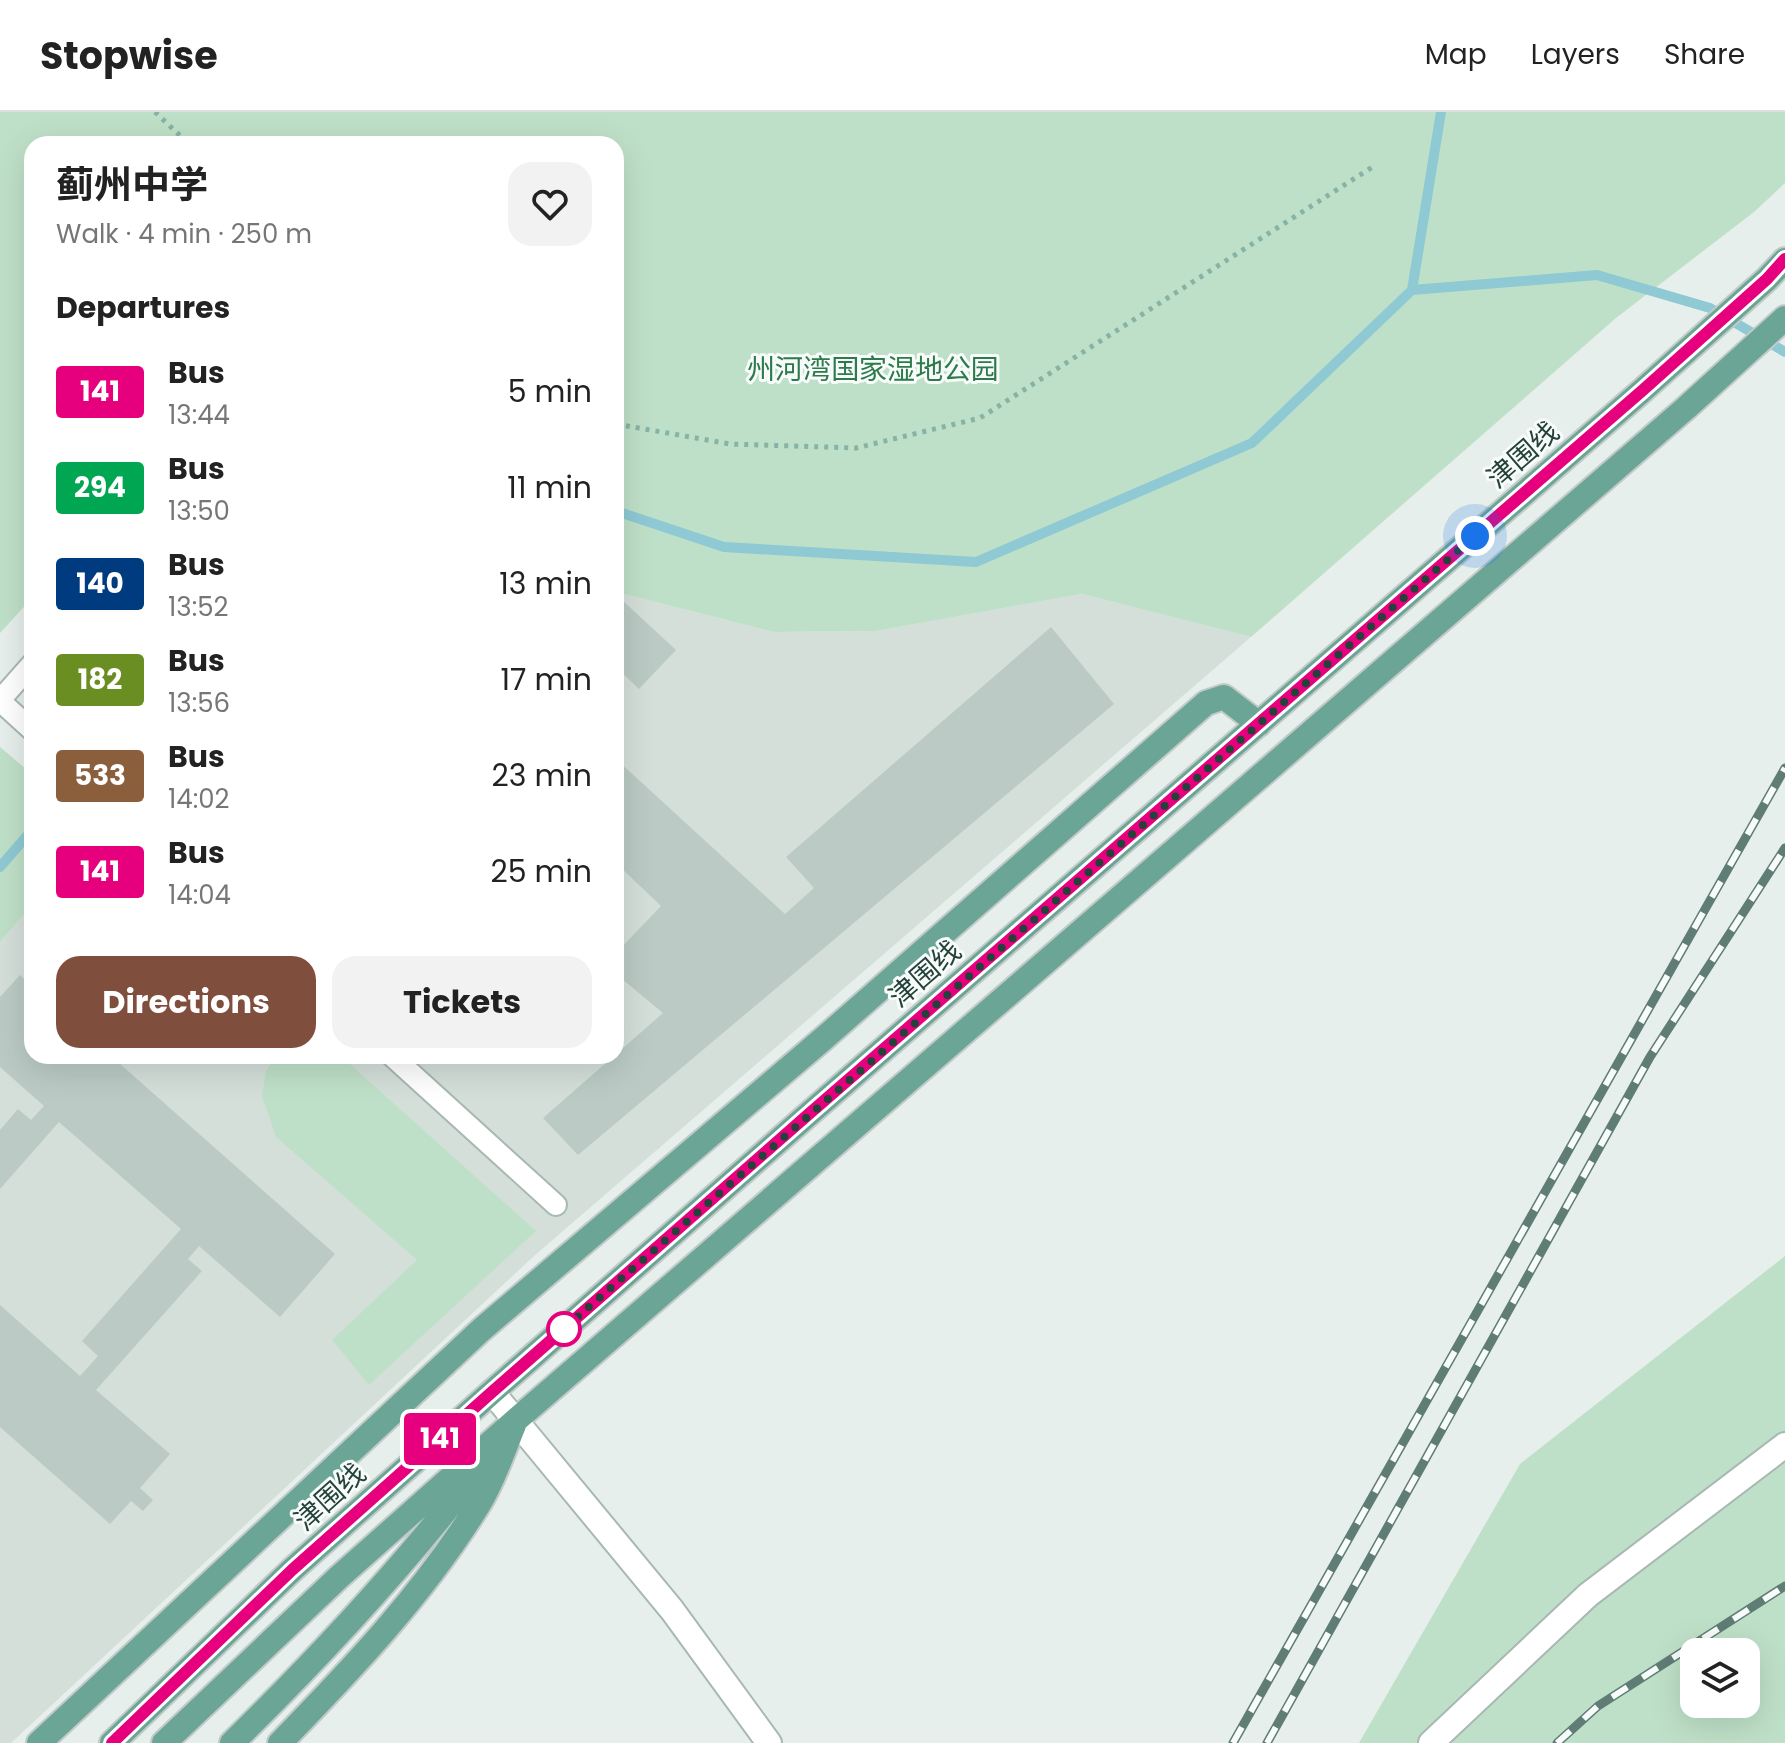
<!DOCTYPE html>
<html lang="en">
<head>
<meta charset="utf-8">
<style>
  body { margin:0; font-family:Poppins,"Noto Sans SC",sans-serif; background:#f2f2f2; color:#222; height:100vh; display:flex; flex-direction:column; font-size:30px; white-space:nowrap }
  * { box-sizing:border-box; margin:0 }
  p { font-size:26px; color:#767676 }
  .icon { flex:none; width:44px; height:44px; fill:none; stroke:currentColor; stroke-width:2; stroke-linecap:round; stroke-linejoin:round }
  .map { position:relative; flex:1; overflow:hidden }
  .sheet { position:absolute; left:24px; top:24px; width:600px; height:928px; display:flex; flex-direction:column; background:#fff; border-radius:24px; box-shadow:0 8px 32px #0002 }
  .sheet>* { flex:none }
  .badge { padding:0 16px; border-radius:6px; font-size:28px; line-height:52px }
  .buttons { position:absolute; left:1680px; top:1526px; display:grid; gap:16px }
  .buttons a { display:grid; place-items:center; width:80px; height:80px; border-radius:16px; background:#fff; box-shadow:0 8px 32px #0002; font-size:40px }
  .you { position:absolute; width:40px; height:40px; margin:-20px; border:6px solid #fff; border-radius:50%; background:#1a73e8; box-shadow:0 0 0 12px #1a73e833 }
  .map>.badge { position:absolute; translate:-50% -50%; box-shadow:0 0 0 4px #fff }
  h2 { padding:0 32px; font-size:30px; line-height:72px }
  .round { display:grid; place-items:center; flex:none; width:84px; height:84px; border-radius:24px; background:#f2f2f2 }
  .head { display:flex; align-items:center; justify-content:space-between; height:136px; padding:0 32px }
  h1 { font-size:38px; font-weight:700; line-height:60px }
  .action { display:flex; gap:16px; margin-top:auto; padding:16px 32px }
  .action a { flex:1; height:92px; border-radius:24px; background:#804e3d; color:#fff; font-size:32px; font-weight:700; line-height:92px; text-align:center }
  .action a+a { background:#f2f2f2; color:#222 }
  ul { padding:0; list-style:none }
  li { display:flex; align-items:center; gap:24px; height:96px; padding:0 32px }
  li div { flex:1 }
  li b { display:block; font-size:30px }
  li em { font-style:normal }
  li .badge { min-width:88px; font-weight:700; text-align:center }
  header { display:flex; align-items:center; gap:48px; box-sizing:border-box; height:112px; padding:0 40px; background:#fff; border-bottom:2px solid #e0e0e0 }
  header strong { font-size:38px }
  nav { display:flex; gap:44px; margin-inline-start:auto; font-size:28px }
  .map>svg:first-child { display:block }
  .built { fill:#d4dfda }
  .green { fill:#bfe0c8; fill-rule:evenodd }
  .lines { fill:none; stroke-linecap:round; stroke-linejoin:round }
  .stream { stroke:#8ec9d4; stroke-width:10 }
  .building { fill:#bbcac4 }
  .service-casing { stroke:#a8b8b2; stroke-width:24 }
  .minor-casing { stroke:#a8b8b2; stroke-width:28 }
  .primary-casing { stroke:#c2cac8; stroke-width:28 }
  .path { stroke:#86b3a5; stroke-width:5; stroke-dasharray:4 6; stroke-linecap:butt }
  .service { stroke:#fff; stroke-width:20 }
  .minor { stroke:#fff; stroke-width:24 }
  .primary { stroke:#6aa596; stroke-width:24 }
  .rail-casing { stroke:#5f7d75; stroke-width:9 }
  .rail { stroke:#f7fbf9; stroke-width:6; stroke-dasharray:18; stroke-linecap:butt }
  .line-casing { stroke:#fff; stroke-width:18 }
  .line { stroke:#e6007e; stroke-width:12 }
  .walk { stroke:#24423a; stroke-width:8; stroke-dasharray:0 14.4 }
  .stop-dot { fill:#fff; stroke:#e6007e; stroke-width:4 }
  .labels { text-anchor:middle; dominant-baseline:central; stroke-width:6; stroke-linejoin:round; paint-order:stroke }
  .park-label { font-size:28px; fill:#2d7a4b; stroke:#f7fbf9 }
  .street-label { font-size:28px; fill:#24423a; stroke:#f7fbf9 }
</style>
</head>
<body>
<header>
<strong>Stopwise</strong>
<nav><a>Map</a><a>Layers</a><a>Share</a></nav>
</header>
<div class="map">
<svg width="1785" height="1631" viewBox="0 0 1785 1631">
  <rect width="100%" height="100%" fill="#e6efeb"/>
  <path class="built" d="M 616,480 L 774,520 L 876,519 L 1082,482 L 1251,525 L 534,1144 L 11,1631 L 0,1631 L 0,830 L 32,793 L 32,944 L 616,944 Z"/>
  <path class="green" d="M 0,0 L 1785,0 L 1785,71 L 1754,100 L 1616,206 L 1251,525 L 1082,482 L 876,519 L 774,520 L 616,480 L 616,32 L 32,32 L 32,486 L 0,521 Z
    M 0,635 L 32,662 L 32,793 L 0,830 Z
    M 276,944 L 341,944 L 536,1119 L 369,1273 L 332,1228 L 417,1148 L 276,1025 L 262,984 L 266,959 Z
    M 1785,1144 L 1785,1631 L 1359,1631 L 1520,1352 ZM 1694,1540 L 1746,1540 L 1746,1592 L 1694,1592 Z"/>
  <g class="lines">
    <path class="stream" d="M 1412,178 L 1597,163 L 1710,196 L 1785,240
      M 616,399 L 724,435 L 976,450 L 1252,331 L 1412,178 L 1441,0
      M 0,755 L 32,718"/>
  </g>
  <path class="building" d="M 622,488 L 676,538 L 639,577 L 616,555 L 616,494 Z
    M 1051,515 L 1114,592 L 578,1043 L 543,1006 L 663,901 L 616,862 L 616,841 L 661,794 L 616,751 L 616,647 L 785,802 L 814,776 L 786,745 Z
    M 20,863 L 32,874 L 32,944 L 111,944 L 335,1142 L 280,1205 L 199,1134 L 188,1147 L 202,1159 L 96,1278 L 170,1342 L 140,1376 L 153,1388 L 143,1399 L 131,1389 L 110,1412 L 0,1315 L 0,1193 L 80,1264 L 98,1244 L 82,1229 L 181,1117 L 59,1010 L 0,1077 L 0,1018 L 18,997 L 31,1008 L 44,994 L 0,955 L 0,885 Z"/>
  <g class="lines">
    <defs>
      <path id="service" d="M 0,588 L 32,552
        M 0,589 L 32,618
        M 392,944 L 556,1093"/>
      <path id="minor" d="M 492,1280 L 672,1498 L 769,1631
        M 1431,1631 L 1588,1483 L 1785,1333"/>
      <path id="primary" d="M 39,1631 L 481,1218 L 823,927 L 1206,591 L 1224,585 L 1259,612
        M 112,1631 L 292,1458 L 492,1280 L 810,1001 L 1643,278 L 1767,167 L 1785,148
        M 164,1631 L 339,1465 L 516,1308 L 1686,296 L 1785,206
        M 232,1631 C 321,1544 405,1453 481,1354
        M 280,1631 C 353,1556 424,1481 479,1392 C 494,1368 503,1339 514,1313"/>
    </defs>
    <use href="#service" class="service-casing"/>
    <use href="#minor" class="minor-casing"/>
    <use href="#primary" class="primary-casing"/>
    <path class="path" d="M 155,0 L 189,32
      M 616,312 L 730,332 L 856,336 L 980,306 L 1374,54"/>
    <use href="#service" class="service"/>
    <use href="#minor" class="minor"/>
    <use href="#primary" class="primary"/>
    <defs>
      <path id="rail" d="M 1233,1631 L 1785,656
        M 1267,1631 L 1650,945 L 1785,736
        M 1557,1631 L 1598,1594 L 1785,1474"/>
    </defs>
    <use href="#rail" class="rail-casing"/>
    <use href="#rail" class="rail"/>
  </g>
  <g class="lines">
    <defs>
      <path id="line" d="M 112,1631 L 292,1458 L 492,1280 L 810,1001 L 1643,278 L 1767,167 L 1785,147"/>
    </defs>
    <use href="#line" class="line-casing"/>
    <use href="#line" class="line"/>
    <path class="walk" d="M 564,1217 L 560,1220 L 1475,424"/>
  </g>
  <circle class="stop-dot" cx="564" cy="1217" r="16"/>
  <g class="labels">
    <g class="park-label">
      <text x="873" y="257">州河湾国家湿地公园</text>
    </g>
    <g class="street-label">
      <text transform="translate(1523 343) rotate(-41)">津围线</text>
      <text transform="translate(925 862) rotate(-41)">津围线</text>
      <text transform="translate(330 1385) rotate(-42)">津围线</text>
    </g>
  </g>
</svg>
<div class="buttons">
<a><svg class="icon" aria-label="layers" viewBox="0 0 24 24"><path d="M12 4l9 5-9 5-9-5zM3 14l9 5 9-5"/></svg></a>
</div>
<div class="you" style="left:1475px;top:424px"></div>
<b class="badge" style="left:440px;top:1327px;background:#e6007e;color:#fff">141</b>
<section class="sheet">
<div class="head"><div><h1>蓟州中学</h1><p>Walk · 4 min · 250 m</p></div><a class="round"><svg class="icon" aria-label="heart" viewBox="0 0 24 24"><path d="M12 20l-8-8c-3-5 5-10 8-4 3-6 11-1 8 4z"/></svg></a></div>
<h2>Departures</h2>
<ul>
<li><span class="badge" style="background:#e6007e;color:#fff">141</span><div><b>Bus</b><p>13:44</p></div><em>5 min</em></li>
<li><span class="badge" style="background:#00a651;color:#fff">294</span><div><b>Bus</b><p>13:50</p></div><em>11 min</em></li>
<li><span class="badge" style="background:#003b80;color:#fff">140</span><div><b>Bus</b><p>13:52</p></div><em>13 min</em></li>
<li><span class="badge" style="background:#6b8e23;color:#fff">182</span><div><b>Bus</b><p>13:56</p></div><em>17 min</em></li>
<li><span class="badge" style="background:#8b5e3c;color:#fff">533</span><div><b>Bus</b><p>14:02</p></div><em>23 min</em></li>
<li><span class="badge" style="background:#e6007e;color:#fff">141</span><div><b>Bus</b><p>14:04</p></div><em>25 min</em></li>
</ul>
<div class="action"><a>Directions</a><a>Tickets</a></div>
</section>
</div>
</body>
</html>
